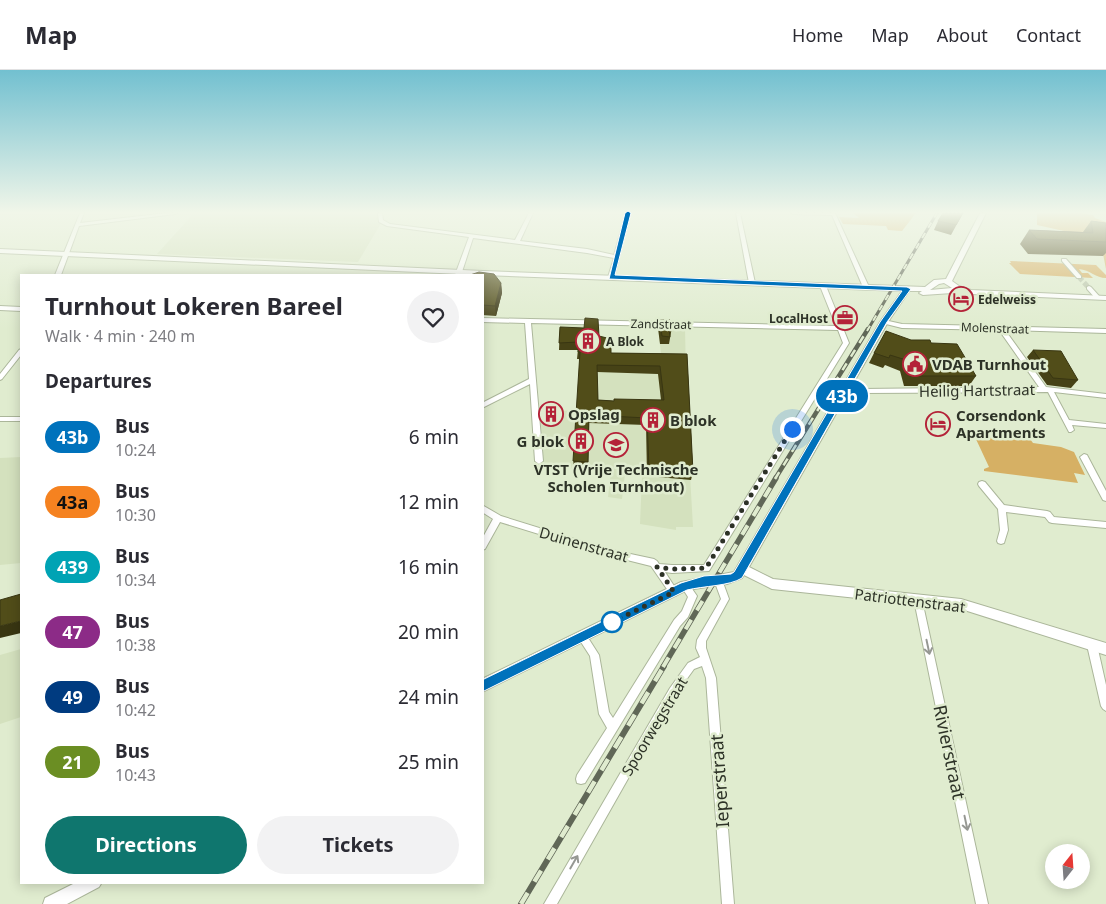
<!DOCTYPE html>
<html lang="en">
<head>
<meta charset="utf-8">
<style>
  body { margin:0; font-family:"Noto Sans",sans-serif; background:#f2f2f3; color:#2b2b33; height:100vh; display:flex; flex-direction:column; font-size:19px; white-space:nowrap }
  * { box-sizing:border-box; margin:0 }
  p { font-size:16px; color:#7c7c81 }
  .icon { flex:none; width:28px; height:28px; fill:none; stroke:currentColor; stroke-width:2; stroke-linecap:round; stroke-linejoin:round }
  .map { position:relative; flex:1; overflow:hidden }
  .details { position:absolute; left:20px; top:204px; width:464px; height:610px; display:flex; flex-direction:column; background:#fff; border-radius:0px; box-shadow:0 2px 12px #0003 }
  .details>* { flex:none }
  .badge { padding:0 10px; border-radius:16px; font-size:18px; line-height:32px }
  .needle { width:32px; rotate:17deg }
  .controls { position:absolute; left:1045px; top:774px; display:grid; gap:10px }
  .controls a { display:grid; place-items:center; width:45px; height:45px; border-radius:50%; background:#fff; box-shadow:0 2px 12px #0003; font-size:25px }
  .you { position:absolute; width:25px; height:25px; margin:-12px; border:4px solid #fff; border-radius:50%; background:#1a73e8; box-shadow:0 0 0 8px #1a73e833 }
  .map>.badge { position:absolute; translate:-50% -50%; box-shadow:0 0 0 2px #fff }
  h2 { padding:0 25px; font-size:19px; line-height:45px }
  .round { display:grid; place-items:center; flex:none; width:52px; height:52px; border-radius:26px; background:#f2f2f3 }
  .overview { display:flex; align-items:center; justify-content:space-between; height:85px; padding:0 25px }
  h1 { font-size:24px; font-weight:700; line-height:38px }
  .action { display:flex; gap:10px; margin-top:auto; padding:10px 25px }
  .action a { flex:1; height:58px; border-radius:30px; background:#0f766e; color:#fff; font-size:20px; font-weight:700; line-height:58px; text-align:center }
  .action a+a { background:#f2f2f3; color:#2b2b33 }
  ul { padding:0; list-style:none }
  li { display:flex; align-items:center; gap:15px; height:65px; padding:0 25px }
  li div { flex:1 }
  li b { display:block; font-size:19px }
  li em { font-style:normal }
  li .badge { min-width:55px; font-weight:700; text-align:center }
  header { display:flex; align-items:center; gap:30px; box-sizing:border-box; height:70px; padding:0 25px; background:#fff; border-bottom:1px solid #e1e1e2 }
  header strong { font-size:24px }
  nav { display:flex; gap:28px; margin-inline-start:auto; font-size:18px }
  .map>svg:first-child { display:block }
  .built { fill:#d4e1be }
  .green { fill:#d6b064 }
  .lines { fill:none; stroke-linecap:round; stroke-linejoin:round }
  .minor-tunnel { stroke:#bcc7ad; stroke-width:5; stroke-dasharray:5 2.5; stroke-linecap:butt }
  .minor-casing { stroke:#abb69a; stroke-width:2 }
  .tertiary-casing { stroke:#abb69a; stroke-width:2 }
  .minor { fill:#fff; fill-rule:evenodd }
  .tertiary { fill:#fff; fill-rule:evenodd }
  .rail-far3-casing { stroke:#606757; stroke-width:3 }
  .rail-far2-casing { stroke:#606757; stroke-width:4.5 }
  .rail-far1-casing { stroke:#606757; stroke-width:5.5 }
  .rail-casing { stroke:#606757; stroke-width:6 }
  .rail-far3 { stroke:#e0eccf; stroke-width:2; stroke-dasharray:6; stroke-linecap:butt }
  .rail-far2 { stroke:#e0eccf; stroke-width:2.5; stroke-dasharray:8; stroke-linecap:butt }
  .rail-far1 { stroke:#e0eccf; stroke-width:4; stroke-dasharray:11; stroke-linecap:butt }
  .rail { stroke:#e0eccf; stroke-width:4.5; stroke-dasharray:13; stroke-linecap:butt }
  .wall { fill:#464216; fill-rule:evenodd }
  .shaded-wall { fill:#393612 }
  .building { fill:#514d19; stroke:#393612; fill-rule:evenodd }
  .oneway { stroke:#969893 }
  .line { fill:#0072bc; stroke:#fff }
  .walk { stroke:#2d3227; stroke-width:5; stroke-dasharray:0 9 }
  .stop-dot { fill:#fff; stroke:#0072bc; stroke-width:2.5 }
  .labels { text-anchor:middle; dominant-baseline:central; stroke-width:5; stroke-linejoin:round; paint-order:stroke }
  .far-poi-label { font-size:12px; font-weight:bold; fill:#2d3227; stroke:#e0eccf; text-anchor:start }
  .far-street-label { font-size:12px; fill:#2d3227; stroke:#e0eccf }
  .poi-label { font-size:15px; font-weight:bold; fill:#2d3227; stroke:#e0eccf; text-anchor:start }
  .street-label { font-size:15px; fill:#2d3227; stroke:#e0eccf }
  .near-street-label { font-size:18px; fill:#2d3227; stroke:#e0eccf }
</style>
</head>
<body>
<header>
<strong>Map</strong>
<nav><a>Home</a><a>Map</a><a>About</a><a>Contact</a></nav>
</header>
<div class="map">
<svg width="1106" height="834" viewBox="0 0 1106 834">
  <rect width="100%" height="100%" fill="#e0eccf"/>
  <path class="built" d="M 194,143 L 379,143 L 380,155 L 358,192 L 157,184 Z
    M 560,255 L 598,256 L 598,275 L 611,290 L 662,292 L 658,257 L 685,258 L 687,353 L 693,457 L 676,457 L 676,460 L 640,454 L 642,406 L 625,404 L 622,429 L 608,427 L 611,402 L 544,396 L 540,342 L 576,340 L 580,290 L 577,289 L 577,280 L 559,280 Z
    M 21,387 L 21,493 L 0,495 L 0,388 Z
    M 21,579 L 21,647 L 0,654 L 0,585 Z"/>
  <path class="green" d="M 845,143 L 916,143 L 902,161 L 888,160 L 886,156 L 843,154 L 839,147 L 859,148 L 853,143 Z
    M 1037,143 L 1081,143 L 1093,145 L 1095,148 L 1106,152 L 1106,199 L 1100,169 L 1037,155 Z
    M 1010,191 L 1096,195 L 1106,205 L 1106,208 C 1096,208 1090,200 1079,199 L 1082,203 L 1088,203 L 1093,208 L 1020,204 L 1009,193 L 1011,193 Z
    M 975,367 L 1030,369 L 1033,373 L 1061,377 L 1074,382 L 1085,405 L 1074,403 L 1078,413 L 984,401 L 984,399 L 989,397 Z"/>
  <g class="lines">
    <path class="minor-tunnel" d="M 1079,207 L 1089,218"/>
    <defs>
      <path id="minor" d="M 80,143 L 84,143 L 80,153 L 167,143 L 177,143 L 175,144 L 79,156 L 61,205 L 55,205 Z
        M 378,143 L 382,143 L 383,150 L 390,154 L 515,170 L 529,143 L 533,143 L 520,171 L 587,179 L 614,185 L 626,143 L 630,143 L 614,207 L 611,209 L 608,207 L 614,188 L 587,183 L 473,168 L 461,205 L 455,205 L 469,167 L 387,156 L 379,152 Z
        M 736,143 L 740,143 L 755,213 L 752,215 L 749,213 Z
        M 791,143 L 835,143 L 869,217 L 868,218 L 863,217 L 832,145 L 793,144 Z
        M 1062,189 L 1066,189 L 1081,206 L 1081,208 L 1077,208 L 1062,191 Z
        M 823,214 L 826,216 L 849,273 L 709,501 L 672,503 L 665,502 L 678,522 L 677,525 L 674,526 L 671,525 L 651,496 L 607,485 L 500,452 L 485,479 L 482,480 L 482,469 L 493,449 L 482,442 L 482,435 L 501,446 L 607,479 L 654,489 L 657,491 L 659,494 L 672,495 L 704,495 L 843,273 L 838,260 L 531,253 L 543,391 L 539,394 L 535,391 L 530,314 L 482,338 L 482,333 L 529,309 L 525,253 L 482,252 L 482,248 L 836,256 L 820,216 Z
        M 1089,216 L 1091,217 L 1100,227 L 1100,229 L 1096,229 L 1087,219 L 1087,217 Z
        M 0,236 L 21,237 L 21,241 L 0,240 Z
        M 884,250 L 902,254 L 1106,259 L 1106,263 L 1005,260 L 1046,317 L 1106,324 L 1106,328 L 1054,322 L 1069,350 L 1106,354 L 1106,358 L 1072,355 L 1074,360 L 1071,362 L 1069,362 L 1048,322 L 861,323 L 845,319 L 844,317 L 845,315 L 847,315 L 861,319 L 1039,317 L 999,260 L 902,258 L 882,253 L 881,252 Z
        M 21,279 L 21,285 L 2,309 L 0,310 L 0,304 L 19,280 Z
        M 0,347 L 21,347 L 21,351 L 0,351 Z
        M 1084,384 L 1087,385 L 1106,421 L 1106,431 L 1103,430 L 1080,387 Z
        M 982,411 L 985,412 L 1004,435 L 1047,441 L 1050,442 L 1054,447 L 1106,452 L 1106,458 L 1052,453 L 1049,452 L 1045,447 L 1006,442 L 1008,460 L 1004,473 L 1001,474 L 998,473 L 997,471 L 1000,460 L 998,439 L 979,416 L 978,414 L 979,412 Z
        M 718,506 L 721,507 L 729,529 L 706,571 L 706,578 L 716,608 L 734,834 L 722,834 L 706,608 L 702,596 L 694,599 L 676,624 L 557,834 L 544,834 L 670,618 L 688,593 L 700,587 L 696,578 L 697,570 L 721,529 L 714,510 L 715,507 Z
        M 685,512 L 688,513 L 697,526 L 688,547 L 680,556 L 585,713 L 581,714 L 577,713 L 576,709 L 577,705 L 607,658 L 599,644 L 590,586 L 579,569 L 577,566 L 579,563 L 582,562 L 585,563 L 599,585 L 609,642 L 613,648 L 674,550 L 682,541 L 688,527 L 681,516 L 682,513 Z
        M 918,526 L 921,527 L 922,530 L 988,834 L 976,834 L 914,530 L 915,527 Z
        M 1092,571 L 1095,572 L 1097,575 L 1106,615 L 1106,641 L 1103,639 L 1101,636 L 1087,575 L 1089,572 Z"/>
      <path id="tertiary" d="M 980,143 L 986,143 L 952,211 L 959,216 L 971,220 L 1106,226 L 1106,230 L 971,224 L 957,221 L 952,223 L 923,225 L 919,223 L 922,221 L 909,221 L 888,252 L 749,497 L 773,509 L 961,529 L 1106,573 L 1106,585 L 961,539 L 772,519 L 744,505 L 742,508 L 727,514 L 687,520 L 482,622 L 482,609 L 681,512 L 734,502 L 880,252 L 902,221 L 483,205 L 0,183 L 0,179 L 483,201 L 925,217 L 934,210 L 946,209 ZM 944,213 L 952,218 L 930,220 L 939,214 Z
        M 77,812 L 102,812 L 99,817 L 67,834 L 43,834 L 45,828 Z"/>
    </defs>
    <use href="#minor" class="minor-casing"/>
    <use href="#tertiary" class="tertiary-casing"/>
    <use href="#minor" class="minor"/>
    <use href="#tertiary" class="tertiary"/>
    <defs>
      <path id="rail-far3" d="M 867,261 L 937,143"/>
      <path id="rail-far2" d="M 775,409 L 868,259"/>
      <path id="rail-far1" d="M 663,597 L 776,408"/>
      <path id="rail" d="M 521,834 L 664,596"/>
    </defs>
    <use href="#rail-far3" class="rail-far3-casing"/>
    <use href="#rail-far2" class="rail-far2-casing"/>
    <use href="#rail-far1" class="rail-far1-casing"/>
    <use href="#rail" class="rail-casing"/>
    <use href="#rail-far3" class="rail-far3"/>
    <use href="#rail-far2" class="rail-far2"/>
    <use href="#rail-far1" class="rail-far1"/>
    <use href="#rail" class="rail"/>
  </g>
  <path class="wall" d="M 963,143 L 951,165 L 934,160 L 938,151 Z
    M 1091,151 L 1106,153 L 1106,183 L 1103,186 L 1028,184 L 1020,174 L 1029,160 L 1083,162 Z
    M 482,205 L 501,213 L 502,223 L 496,246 L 482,245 Z
    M 660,250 L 672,257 L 669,274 L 660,274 L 658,258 Z
    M 560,257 L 599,266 L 611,283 L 687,284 L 693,402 L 691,410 L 647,406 L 646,355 L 589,353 L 588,399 L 573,399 L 580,289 L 577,289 L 578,280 L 559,280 ZM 597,302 L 658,304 L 661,330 L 614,331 L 598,330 Z
    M 911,270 L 931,273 L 976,306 L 969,316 L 904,316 L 900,301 L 885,295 L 883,298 L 869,293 L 874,283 Z
    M 1033,280 L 1078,310 L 1071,318 L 1047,315 L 1027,287 Z"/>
  <path class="shaded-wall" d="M 501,213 L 502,223 L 496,246 L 495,236 Z
    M 21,551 L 21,563 L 0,568 L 0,556 Z"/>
  <path class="building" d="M 943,143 L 963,143 L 956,155 L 938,151 Z
    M 1091,151 L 1106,153 L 1106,172 L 1037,169 L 1029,160 L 1093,163 Z
    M 479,202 L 494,204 L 501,213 L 495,236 L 482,235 L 482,205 L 470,205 Z
    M 585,248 L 598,249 L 599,266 L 611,269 L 611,283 L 687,284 L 693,402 L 649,398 L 647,348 L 589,345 L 588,392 L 573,391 L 580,282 L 578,282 L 578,272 L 559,273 L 560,257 L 584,258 ZM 597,295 L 660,296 L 664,330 L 614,329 L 614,331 L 598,330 Z
    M 660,250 L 670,250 L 672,257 L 669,257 L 670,267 L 662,266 Z
    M 886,261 L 911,270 L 930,270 L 931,273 L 957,274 L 976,306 L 910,306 L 906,290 L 890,285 L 889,288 L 874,283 Z
    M 1033,280 L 1061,281 L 1078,310 L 1053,308 Z
    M 21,524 L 21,551 L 0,556 L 0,530 Z"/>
  <defs><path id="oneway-shaft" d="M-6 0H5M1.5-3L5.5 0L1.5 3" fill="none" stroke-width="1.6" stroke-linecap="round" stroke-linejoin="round" transform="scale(1.25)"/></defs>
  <g class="oneway">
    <use href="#oneway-shaft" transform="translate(928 577) rotate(78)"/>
    <use href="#oneway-shaft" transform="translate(966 753) rotate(78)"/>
    <use href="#oneway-shaft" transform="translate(574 792) rotate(-60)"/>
  </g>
  <linearGradient id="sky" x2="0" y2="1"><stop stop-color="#72c0d0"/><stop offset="0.55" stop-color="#f1f6e9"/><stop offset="1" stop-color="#f1f6e9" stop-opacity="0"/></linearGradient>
  <rect width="1106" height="259" fill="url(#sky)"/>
  <path class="line" d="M 628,141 L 631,143 L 615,205 L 907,217 L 911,219 L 887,252 L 742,508 C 730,516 703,516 687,520 L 482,622 L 478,621 L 476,616 L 478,612 L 681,513 L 704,506 L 731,504 L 734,502 L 880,252 L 902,221 L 609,209 L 625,143 Z"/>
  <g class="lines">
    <path class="walk" d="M 612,552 L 674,522 L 657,497 L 672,499 L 706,498 L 792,359"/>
  </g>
  <defs>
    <symbol id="hotel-ring" viewBox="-11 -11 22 22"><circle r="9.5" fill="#e0eccf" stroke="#b42238" stroke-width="1.5"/><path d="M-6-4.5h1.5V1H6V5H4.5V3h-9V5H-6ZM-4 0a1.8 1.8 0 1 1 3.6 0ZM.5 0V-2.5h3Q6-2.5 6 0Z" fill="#b42238"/></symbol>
    <symbol id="office-ring" viewBox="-11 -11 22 22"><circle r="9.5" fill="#e0eccf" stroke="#b42238" stroke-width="1.5"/><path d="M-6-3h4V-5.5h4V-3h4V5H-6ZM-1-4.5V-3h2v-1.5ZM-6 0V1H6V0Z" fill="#b42238"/></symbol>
    <symbol id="building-ring" viewBox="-11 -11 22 22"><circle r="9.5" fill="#e0eccf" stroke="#b42238" stroke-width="1.5"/><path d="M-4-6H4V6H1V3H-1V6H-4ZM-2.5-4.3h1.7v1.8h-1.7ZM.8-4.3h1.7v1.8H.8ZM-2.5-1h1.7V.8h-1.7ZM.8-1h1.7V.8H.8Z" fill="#b42238"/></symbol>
    <symbol id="civic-ring" viewBox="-11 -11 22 22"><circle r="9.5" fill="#e0eccf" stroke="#b42238" stroke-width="1.5"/><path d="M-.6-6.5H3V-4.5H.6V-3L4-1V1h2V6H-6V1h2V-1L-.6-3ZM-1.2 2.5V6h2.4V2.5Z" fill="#b42238"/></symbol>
    <symbol id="school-ring" viewBox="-11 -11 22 22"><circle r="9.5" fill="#e0eccf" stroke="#b42238" stroke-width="1.5"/><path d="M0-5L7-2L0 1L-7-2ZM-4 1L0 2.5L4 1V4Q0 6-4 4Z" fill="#b42238"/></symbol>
  </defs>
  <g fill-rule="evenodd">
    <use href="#hotel-ring" x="947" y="215" width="28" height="28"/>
    <use href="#office-ring" x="831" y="234" width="28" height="28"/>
    <use href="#building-ring" x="574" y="257" width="28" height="28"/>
    <use href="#civic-ring" x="901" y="280" width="28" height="28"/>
    <use href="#building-ring" x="537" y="330" width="28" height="28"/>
    <use href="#building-ring" x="639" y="336" width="28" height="28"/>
    <use href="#hotel-ring" x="924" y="340" width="28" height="28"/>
    <use href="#building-ring" x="567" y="357" width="28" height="28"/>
    <use href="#school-ring" x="602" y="361" width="28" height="28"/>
  </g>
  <circle class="stop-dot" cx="612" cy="552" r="10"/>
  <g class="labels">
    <g class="far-poi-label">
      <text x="978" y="229">Edelweiss</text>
      <text x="828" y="248" text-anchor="end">LocalHost</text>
      <text x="606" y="271">A Blok</text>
    </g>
    <g class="far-street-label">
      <text transform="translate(661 254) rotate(1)">Zandstraat</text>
      <text transform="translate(995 258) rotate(2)">Molenstraat</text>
    </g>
    <g class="poi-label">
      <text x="932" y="294">VDAB Turnhout</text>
      <text x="568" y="344">Opslag</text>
      <text x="956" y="345">Corsendonk<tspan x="956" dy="17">Apartments</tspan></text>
      <text x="670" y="350">B blok</text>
      <text x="564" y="371" text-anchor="end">G blok</text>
      <text x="616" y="399" text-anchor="middle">VTST (Vrije Technische<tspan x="616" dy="17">Scholen Turnhout)</tspan></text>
    </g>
    <g class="street-label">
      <text transform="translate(977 320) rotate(-1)">Heilig Hartstraat</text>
      <text transform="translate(584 474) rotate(16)">Duinenstraat</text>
      <text transform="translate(910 530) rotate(7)">Patriottenstraat</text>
      <text transform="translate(654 656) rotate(-59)">Spoorwegstraat</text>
    </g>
    <g class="near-street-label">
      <text transform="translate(950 682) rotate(78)">Rivierstraat</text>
      <text transform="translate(719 711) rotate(-94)">Ieperstraat</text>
    </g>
  </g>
</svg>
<div class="controls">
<a><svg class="needle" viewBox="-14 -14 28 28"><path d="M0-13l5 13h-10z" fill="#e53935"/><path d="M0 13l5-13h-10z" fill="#7c7c81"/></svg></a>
</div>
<div class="you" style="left:792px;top:359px"></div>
<b class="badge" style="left:842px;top:326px;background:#0072bc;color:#fff">43b</b>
<section class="details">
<div class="overview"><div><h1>Turnhout Lokeren Bareel</h1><p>Walk · 4 min · 240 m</p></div><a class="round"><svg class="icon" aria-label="heart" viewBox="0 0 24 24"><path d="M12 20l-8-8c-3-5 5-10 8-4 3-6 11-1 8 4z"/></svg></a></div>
<h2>Departures</h2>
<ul>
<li><span class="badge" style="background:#0072bc;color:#fff">43b</span><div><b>Bus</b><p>10:24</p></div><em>6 min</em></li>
<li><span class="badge" style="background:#f58220;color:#111">43a</span><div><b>Bus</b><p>10:30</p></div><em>12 min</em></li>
<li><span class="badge" style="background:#00a3b4;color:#fff">439</span><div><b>Bus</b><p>10:34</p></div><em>16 min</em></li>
<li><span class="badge" style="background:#8c2b87;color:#fff">47</span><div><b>Bus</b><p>10:38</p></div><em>20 min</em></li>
<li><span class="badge" style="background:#003b80;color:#fff">49</span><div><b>Bus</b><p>10:42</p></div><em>24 min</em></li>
<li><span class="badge" style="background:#6b8e23;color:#fff">21</span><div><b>Bus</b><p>10:43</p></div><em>25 min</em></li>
</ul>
<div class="action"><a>Directions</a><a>Tickets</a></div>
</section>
</div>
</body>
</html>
